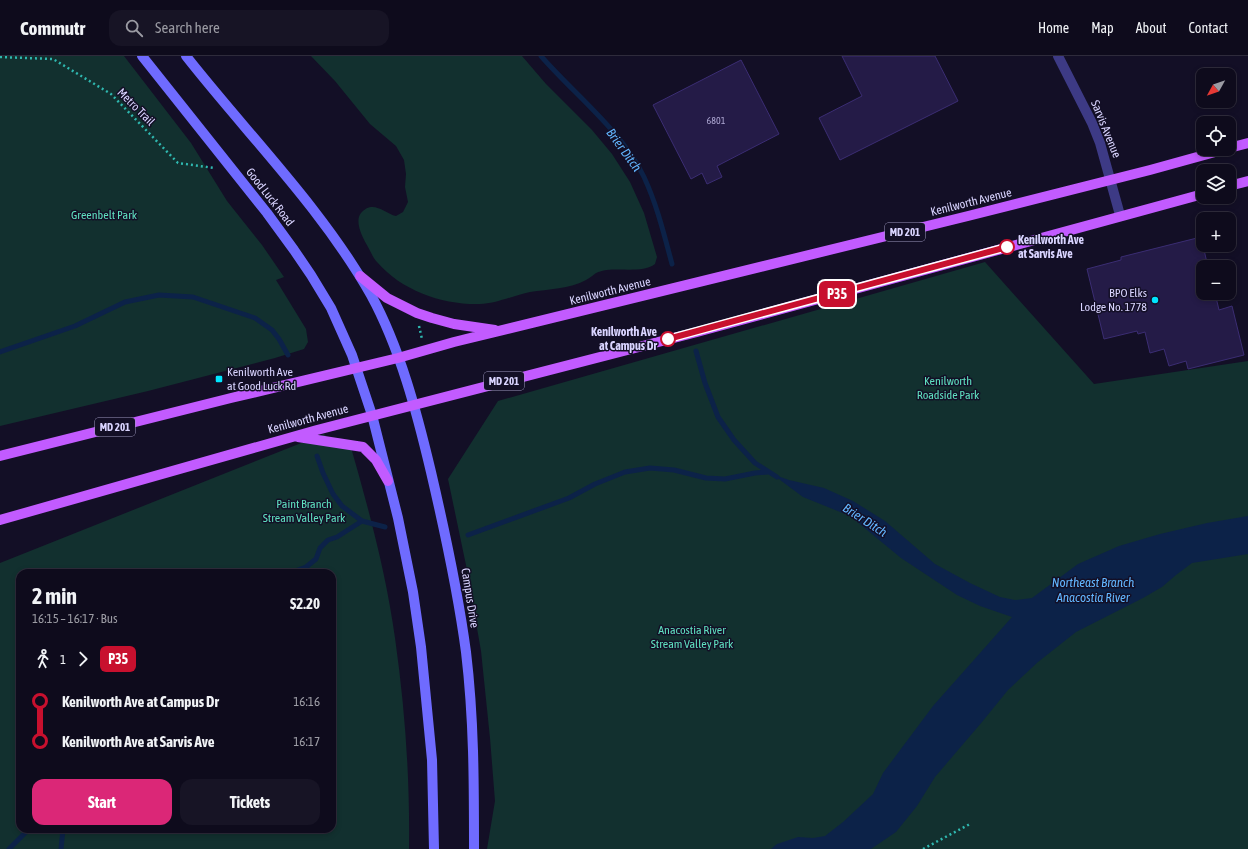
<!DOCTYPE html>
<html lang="en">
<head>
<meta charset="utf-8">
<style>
  body { margin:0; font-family:"Asap Condensed",sans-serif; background:#171425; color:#f1f3f6; height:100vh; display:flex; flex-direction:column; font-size:15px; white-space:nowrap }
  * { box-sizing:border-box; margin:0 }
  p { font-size:13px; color:#9b9ba3 }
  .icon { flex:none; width:22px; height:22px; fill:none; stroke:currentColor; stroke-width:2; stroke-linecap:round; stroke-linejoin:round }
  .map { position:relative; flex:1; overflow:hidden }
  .drawer { position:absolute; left:16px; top:513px; width:320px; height:264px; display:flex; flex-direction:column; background:#0e0b1c; border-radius:12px; box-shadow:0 2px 6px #0003,0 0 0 1px #2e2b3b }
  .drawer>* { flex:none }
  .badge { padding:0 8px; border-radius:6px; font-size:14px; line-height:26px }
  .needle { width:26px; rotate:230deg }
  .buttons { position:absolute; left:1196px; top:12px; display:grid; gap:8px }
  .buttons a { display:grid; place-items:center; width:40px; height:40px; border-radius:8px; background:#0e0b1c; box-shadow:0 2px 6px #0003,0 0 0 1px #2e2b3b; font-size:20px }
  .map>.badge { position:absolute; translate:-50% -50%; box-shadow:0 0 0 2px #fff }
  .legs { display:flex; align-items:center; gap:6px; height:44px; padding:0 16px; font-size:13px }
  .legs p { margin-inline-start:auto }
  .summary { display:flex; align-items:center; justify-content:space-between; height:68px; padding:0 16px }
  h1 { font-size:22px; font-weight:700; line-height:30px }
  .primary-button { display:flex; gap:8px; margin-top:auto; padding:8px 16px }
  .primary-button a { flex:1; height:46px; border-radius:12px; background:#db2777; color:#fff; font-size:16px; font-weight:700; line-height:46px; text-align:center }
  .primary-button a+a { background:#171425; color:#f1f3f6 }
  ul { padding:0 16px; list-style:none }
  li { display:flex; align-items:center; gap:14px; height:40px; font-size:15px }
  li i { display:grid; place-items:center; width:6px; height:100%; margin:0 5px; background:currentColor }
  li i::after { content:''; width:10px; height:10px; margin:-5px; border:3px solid; border-radius:50%; background:#0e0b1c }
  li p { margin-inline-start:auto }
  li:first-child i { background:linear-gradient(#0000 50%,currentColor 0) }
  li:last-child i { background:linear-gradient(currentColor 50%,#0000 0) }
  header { display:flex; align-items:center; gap:24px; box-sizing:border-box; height:56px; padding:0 20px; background:#0e0b1c; border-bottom:1px solid #2e2b3b }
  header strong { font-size:19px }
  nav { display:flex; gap:22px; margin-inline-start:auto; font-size:14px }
  .search { width:280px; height:36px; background:#171425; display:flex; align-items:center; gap:10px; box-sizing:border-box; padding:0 14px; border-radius:12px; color:#9b9ba3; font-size:15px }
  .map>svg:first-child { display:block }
  .green { fill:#12302f; fill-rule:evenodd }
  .water { fill:#0c2248 }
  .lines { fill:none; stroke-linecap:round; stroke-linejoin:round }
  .stream { stroke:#0c2248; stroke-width:5 }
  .building { fill:#241b47; stroke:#3b2d73 }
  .path { stroke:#2fb8b0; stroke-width:2.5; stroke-dasharray:2 3; stroke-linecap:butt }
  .minor { stroke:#3d3a85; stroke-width:10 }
  .secondary { stroke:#6f6bff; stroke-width:10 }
  .primary { stroke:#c25bff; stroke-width:10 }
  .line-1-casing { stroke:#fff; stroke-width:9 }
  .line-1 { stroke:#c8102e; stroke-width:6 }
  .stop-1-dot { fill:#fff; stroke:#c8102e; stroke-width:2 }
  .poi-dot { fill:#00e5ff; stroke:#130f26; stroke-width:1.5 }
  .labels { text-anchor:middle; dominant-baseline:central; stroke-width:3; stroke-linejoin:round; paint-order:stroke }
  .number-label { font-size:10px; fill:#aca6d1 }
  .shield { fill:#130f26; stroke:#9e99be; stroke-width:1 }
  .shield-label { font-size:11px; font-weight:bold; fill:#d9d4ff }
  .street-label { font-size:12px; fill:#d9d4ff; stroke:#130f26 }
  .park-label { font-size:12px; fill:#5fe0c0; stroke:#130f26 }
  .stop-label { font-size:12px; font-weight:bold; fill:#d9d4ff; stroke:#130f26; text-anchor:start }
  .poi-label { font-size:12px; fill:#d9d4ff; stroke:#130f26; text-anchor:end }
  .water-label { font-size:13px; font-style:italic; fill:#62b6ff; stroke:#130f26 }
</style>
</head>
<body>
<header>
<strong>Commutr</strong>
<div class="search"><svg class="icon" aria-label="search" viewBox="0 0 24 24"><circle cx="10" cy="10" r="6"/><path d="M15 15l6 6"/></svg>Search here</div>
<nav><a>Home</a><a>Map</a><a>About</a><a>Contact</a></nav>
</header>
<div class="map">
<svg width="1248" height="793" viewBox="0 0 1248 793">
  <rect width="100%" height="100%" fill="#130f26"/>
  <path class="green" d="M 0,0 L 124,0 L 191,87 L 227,145 L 262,189 L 284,221 L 276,224 L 306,273 L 308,286 L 304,293 L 275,302 L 148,335 L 0,370 Z
    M 311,0 L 522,0 L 546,28 L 592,74 L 612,98 L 630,126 L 644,157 L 657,201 L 655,208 C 640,219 613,209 596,217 C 593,219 590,222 586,224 C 570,233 548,233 530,236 C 515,239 495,248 480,248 C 443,249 402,235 377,206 C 373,202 371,196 368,191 C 363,182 354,166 361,157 C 373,143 384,157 396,160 L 403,156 L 408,146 L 405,131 L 406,118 L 404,104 L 396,90 L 370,68 L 335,25 Z
    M 985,206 L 1094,328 L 1248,305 L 1248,793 L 487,793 L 495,745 L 490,682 L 481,595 L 466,509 L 448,423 L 498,345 Z
    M 324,378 L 337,391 L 350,388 C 368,451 386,516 395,582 C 405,652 410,722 409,793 L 0,793 L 0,507 ZM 20,517 L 332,517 L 332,773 L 20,773 Z"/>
  <path class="water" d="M 772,418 L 789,424 L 824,432 L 853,445 L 885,465 L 935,508 L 970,527 L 1000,541 L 1015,544 L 1032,542 L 1078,508 L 1119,490 L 1160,478 L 1207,467 L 1248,460 L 1248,498 L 1192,507 L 1176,519 L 1162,531 L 1143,542 L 1076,576 L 1038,606 L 1008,634 L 982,666 L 935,721 L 917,750 L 896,776 L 871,793 L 771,793 L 777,788 L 798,781 L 813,782 L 825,780 L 843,766 L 873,738 L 883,717 L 933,650 L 1012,561 L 980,550 L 957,539 L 901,502 L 850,460 L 803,441 Z"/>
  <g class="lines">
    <path class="stream" d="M 541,0 C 575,39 621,74 644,121 C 657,149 664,178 672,208
      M 696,295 L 705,327 L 718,361 L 734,384 L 755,407 L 777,421
      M 0,296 L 75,270 L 125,246 L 159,239 L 193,241 L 255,262 L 272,274 L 279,283 L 288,299
      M 317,400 L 323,417 L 333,438 L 342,450 L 362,465 L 385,471
      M 468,479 L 569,442 L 595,428 L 625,416 L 650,412 L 674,414 L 706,422 L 725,423 L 755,417 L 768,416
      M 290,517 L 306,511 L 316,503 L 320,492 L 328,484 L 337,481 L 362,465
      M 9,793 L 29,773
      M 61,793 L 63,773"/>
  </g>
  <path class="building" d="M 842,0 L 935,0 L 958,45 L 840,104 L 819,62 L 862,40 Z
    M 741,4 L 779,78 L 717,110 L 722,121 L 707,128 L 702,117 L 691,123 L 653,49 Z
    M 1201,181 L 1208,211 L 1203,211 L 1203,237 L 1215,237 L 1219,254 L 1232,250 L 1244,299 L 1188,313 L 1186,305 L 1169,310 L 1164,293 L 1150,297 L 1145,276 L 1138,278 L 1137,275 L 1104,283 L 1087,213 L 1121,204 L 1121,201 Z"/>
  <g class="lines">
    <path class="path" d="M 0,1 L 53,3 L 111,38 L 178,107 L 214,112
      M 419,270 L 422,283
      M 923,793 L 970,768"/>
    <path class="minor" d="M 1058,0 L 1092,67 L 1100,87 L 1120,159"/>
    <path class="secondary" d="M 142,0 L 267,157 L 294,194 L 311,219 L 331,252 L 352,299 L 372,359 L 398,462 L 413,536 L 421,591 L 432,704 L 434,793
      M 186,0 C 248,79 321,151 371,239 C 400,292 417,357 431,416 C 445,476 458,536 466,596 C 474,663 474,727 474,793"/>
    <path class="primary" d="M 1229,92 L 1248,87
      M 1229,130 L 1248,125
      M 360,220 L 387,242 L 417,257 L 432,262 L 454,268 L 495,274
      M 298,381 L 363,391 L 376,404 L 388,425
      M 0,400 L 231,342 L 398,302 L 454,286 L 968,160 L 1150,114 L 1226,93
      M 0,464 L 317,374 L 697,276 L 1203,138"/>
  </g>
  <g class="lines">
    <defs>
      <path id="line-1" d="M 668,283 L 1007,191"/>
    </defs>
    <use href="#line-1" class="line-1-casing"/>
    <use href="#line-1" class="line-1"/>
  </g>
  <g class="stop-1-dot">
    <circle cx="1007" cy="191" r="7"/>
    <circle cx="668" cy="283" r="7"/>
  </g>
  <g class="poi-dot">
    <circle cx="1155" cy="244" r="4"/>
    <rect x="215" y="319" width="8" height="8" rx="2"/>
  </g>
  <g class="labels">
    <g class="number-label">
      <text x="716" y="64">6801</text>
    </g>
    <g class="shield">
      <rect x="885" y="167" width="40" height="18" rx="3"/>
      <rect x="484" y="316" width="40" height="18" rx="3"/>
      <rect x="95" y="362" width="40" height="18" rx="3"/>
    </g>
    <g class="shield-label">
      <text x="905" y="176">MD 201</text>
      <text x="504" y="325">MD 201</text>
      <text x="115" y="371">MD 201</text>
    </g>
    <g class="street-label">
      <text transform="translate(136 51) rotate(45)">Metro Trail</text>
      <text transform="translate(1106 73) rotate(68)">Sarvis Avenue</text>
      <text transform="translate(270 141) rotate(52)">Good Luck Road</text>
      <text transform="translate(971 146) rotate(-14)">Kenilworth Avenue</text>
      <text transform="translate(610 235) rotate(-14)">Kenilworth Avenue</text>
      <text transform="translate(308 363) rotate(-15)">Kenilworth Avenue</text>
      <text transform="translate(470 542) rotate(81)">Campus Drive</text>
    </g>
    <g class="park-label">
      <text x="104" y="159">Greenbelt Park</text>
      <text x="948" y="325">Kenilworth<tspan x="948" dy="14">Roadside Park</tspan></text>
      <text x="304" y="448">Paint Branch<tspan x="304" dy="14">Stream Valley Park</tspan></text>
      <text x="692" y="574">Anacostia River<tspan x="692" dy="14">Stream Valley Park</tspan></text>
    </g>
    <g class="stop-label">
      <text x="1018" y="184">Kenilworth Ave<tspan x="1018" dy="14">at Sarvis Ave</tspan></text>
      <text x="657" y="276" text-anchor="end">Kenilworth Ave<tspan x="657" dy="14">at Campus Dr</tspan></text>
    </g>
    <g class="poi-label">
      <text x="1147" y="237">BPO Elks<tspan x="1147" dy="14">Lodge No. 1778</tspan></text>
      <text x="227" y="316" text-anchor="start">Kenilworth Ave<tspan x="227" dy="14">at Good Luck Rd</tspan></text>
    </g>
    <g class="water-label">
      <text transform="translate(624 94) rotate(54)">Brier Ditch</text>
      <text transform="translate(865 464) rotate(33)">Brier Ditch</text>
      <text x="1093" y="526">Northeast Branch<tspan x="1093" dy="15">Anacostia River</tspan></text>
    </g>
  </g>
</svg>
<div class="buttons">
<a><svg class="needle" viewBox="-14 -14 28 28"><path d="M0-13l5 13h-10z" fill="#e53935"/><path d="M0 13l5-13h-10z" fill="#9b9ba3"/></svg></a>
<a><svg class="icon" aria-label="locate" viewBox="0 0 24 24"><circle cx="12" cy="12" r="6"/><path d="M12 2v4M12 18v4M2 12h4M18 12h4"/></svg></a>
<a><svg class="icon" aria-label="layers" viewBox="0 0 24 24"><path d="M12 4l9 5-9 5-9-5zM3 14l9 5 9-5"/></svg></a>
<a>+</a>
<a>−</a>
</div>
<b class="badge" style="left:837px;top:238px;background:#c8102e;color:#fff">P35</b>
<section class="drawer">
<div class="summary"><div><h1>2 min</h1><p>16:15 – 16:17 · Bus</p></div><b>$2.20</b></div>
<div class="legs"><svg class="icon" aria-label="walk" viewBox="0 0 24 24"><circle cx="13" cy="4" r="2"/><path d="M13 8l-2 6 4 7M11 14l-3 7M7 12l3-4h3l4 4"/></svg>1<svg class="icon" aria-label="forward" viewBox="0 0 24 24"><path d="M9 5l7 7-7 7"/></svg><b class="badge" style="background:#c8102e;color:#fff">P35</b></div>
<ul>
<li><i style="color:#c8102e"></i><b>Kenilworth Ave at Campus Dr</b><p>16:16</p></li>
<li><i style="color:#c8102e"></i><b>Kenilworth Ave at Sarvis Ave</b><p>16:17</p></li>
</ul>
<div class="primary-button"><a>Start</a><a>Tickets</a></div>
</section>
</div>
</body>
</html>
